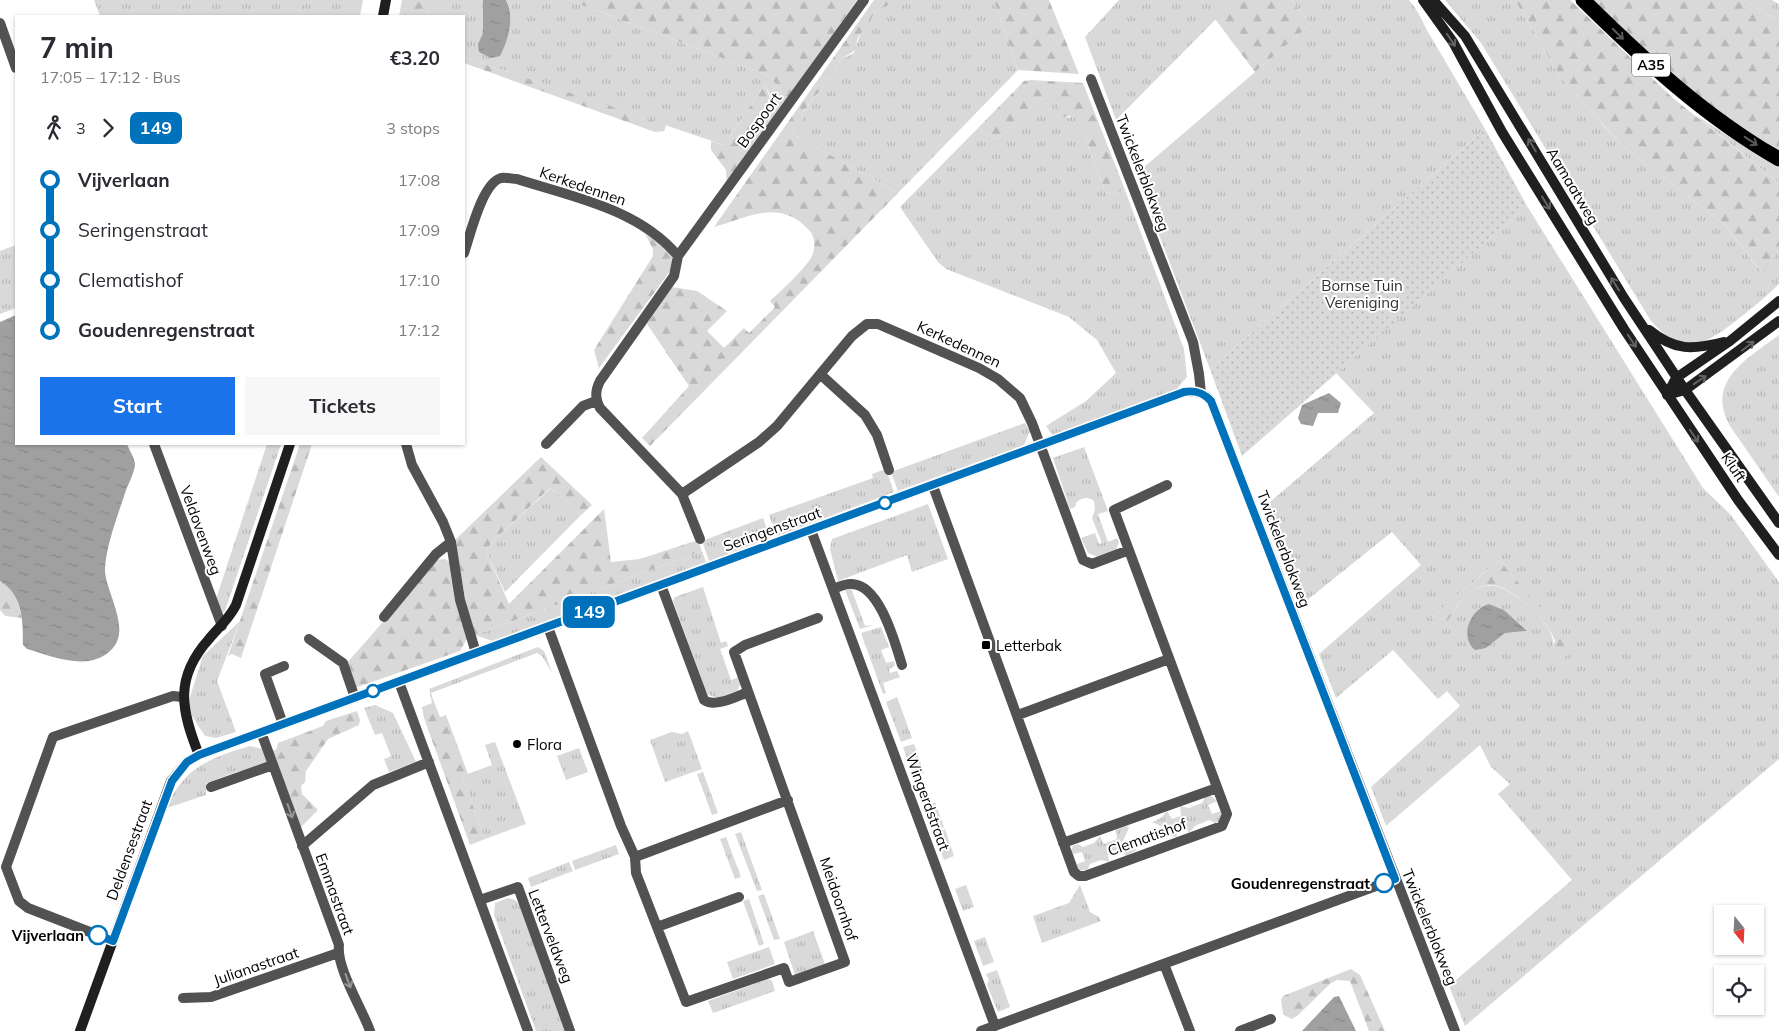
<!DOCTYPE html>
<html lang="en">
<head>
<meta charset="utf-8">
<style>
  body { margin:0; font-family:Mulish,sans-serif; background:#f7f7f7; color:#2b2b33; height:100vh; display:flex; flex-direction:column; font-size:19px; white-space:nowrap }
  * { box-sizing:border-box; margin:0 }
  p { font-size:16px; color:#7c7c81 }
  .icon { flex:none; width:28px; height:28px; fill:none; stroke:currentColor; stroke-width:2; stroke-linecap:round; stroke-linejoin:round }
  .map { position:relative; flex:1; overflow:hidden }
  .drawer { position:absolute; left:15px; top:15px; width:450px; height:430px; display:flex; flex-direction:column; background:#fff; border-radius:0px; box-shadow:0 1px 4px #0004 }
  .drawer>* { flex:none }
  .badge { padding:0 10px; border-radius:8px; font-size:18px; line-height:32px }
  .needle { width:32px; rotate:162deg }
  .fabs { position:absolute; left:1714px; top:905px; display:grid; gap:10px }
  .fabs a { display:grid; place-items:center; width:50px; height:50px; border-radius:0px; background:#fff; box-shadow:0 1px 4px #0004; font-size:25px }
  .map>.badge { position:absolute; translate:-50% -50%; box-shadow:0 0 0 2px #fff }
  .legs { display:flex; align-items:center; gap:8px; height:55px; padding:0 25px; font-size:16px }
  .legs p { margin-inline-start:auto }
  .head { display:flex; align-items:center; justify-content:space-between; height:85px; padding:0 25px }
  h1 { font-size:28px; font-weight:700; line-height:38px }
  .button { display:flex; gap:10px; margin-top:auto; padding:10px 25px }
  .button a { flex:1; height:58px; border-radius:0px; background:#1a73e8; color:#fff; font-size:20px; font-weight:700; line-height:58px; text-align:center }
  .button a+a { background:#f7f7f7; color:#2b2b33 }
  ul { padding:0 25px; list-style:none }
  li { display:flex; align-items:center; gap:18px; height:50px; font-size:19px }
  li i { display:grid; place-items:center; width:8px; height:100%; margin:0 6px; background:currentColor }
  li i::after { content:''; width:12px; height:12px; margin:-6px; border:4px solid; border-radius:50%; background:#fff }
  li p { margin-inline-start:auto }
  li:first-child i { background:linear-gradient(#0000 50%,currentColor 0) }
  li:last-child i { background:linear-gradient(currentColor 50%,#0000 0) }
  .map>svg:first-child { display:block }
  .grass { fill:url(#grass-tufts); fill-rule:evenodd }
  .forest { fill:url(#forest-firs) }
  .garden { fill:url(#garden-dots) }
  .water { fill:url(#water-ripples) }
  .lines { fill:none; stroke-linecap:round; stroke-linejoin:round }
  .street { stroke:#525252; stroke-width:10 }
  .secondary { stroke:#1f1f1f; stroke-width:10 }
  .highway { stroke:#000; stroke-width:15 }
  .oneway { stroke:#595959 }
  .oneway2 { stroke:#626262 }
  .oneway3 { stroke:#979797 }
  .line-1-casing { stroke:#fff; stroke-width:11 }
  .line-1 { stroke:#0072bc; stroke-width:8 }
  .stop-1-dot { fill:#fff; stroke:#0072bc; stroke-width:2.5 }
  .poi-dot { fill:#000; stroke:#fff; stroke-width:2 }
  .labels { text-anchor:middle; dominant-baseline:central; stroke-width:4; stroke-linejoin:round; paint-order:stroke }
  .shield { fill:#fff; stroke:#4c4c4c; stroke-width:1 }
  .shield-label { font-size:14px; font-weight:bold; fill:#000 }
  .street-label { font-size:15px; fill:#000; stroke:#fff }
  .park-label { font-size:15px; fill:#303030; stroke:#fff }
  .poi-label { font-size:15px; fill:#000; stroke:#fff; text-anchor:start }
  .stop-label { font-size:15px; font-weight:bold; fill:#000; stroke:#fff; text-anchor:end }
</style>
</head>
<body>
<div class="map">
<svg width="1779" height="1031" viewBox="0 0 1779 1031">
  <defs>
    <pattern id="grass-tufts" width="24" height="20" patternUnits="userSpaceOnUse" patternTransform="scale(1.25)"><rect width="24" height="20" fill="#d9d9d9"/><path d="M3 7l-1-3M5 7V3M7 7l1-3M15 17l-1-3M17 17v-4M19 17l1-3" fill="none" stroke="#b8b8b8"/></pattern>
    <pattern id="forest-firs" width="22" height="20" patternUnits="userSpaceOnUse" patternTransform="scale(1.25)"><rect width="22" height="20" fill="#d9d9d9"/><path d="M5 1l3.5 6h-7zM16 11l3.5 6h-7z" fill="#b8b8b8"/></pattern>
    <pattern id="garden-dots" width="8" height="8" patternUnits="userSpaceOnUse" patternTransform="scale(1.25)"><rect width="8" height="8" fill="#d9d9d9"/><path d="M2 2h.1M6 6h.1" fill="none" stroke="#b8b8b8" stroke-width="1.8" stroke-linecap="round"/></pattern>
    <pattern id="water-ripples" width="26" height="14" patternUnits="userSpaceOnUse" patternTransform="scale(1.25)"><rect width="26" height="14" fill="#a0a0a0"/><path d="M2 4q2-2 4 0t4 0M15 11q2-2 4 0t4 0" fill="none" stroke="#888"/></pattern>
  </defs>
  <rect width="100%" height="100%" fill="#fff"/>
  <path class="grass" d="M 94,0 L 363,0 L 360,16 L 100,16 Z
    M 431,0 L 483,0 L 483,33 L 478,44 L 508,3 L 506,0 L 568,0 L 770,76 L 780,91 L 784,104 L 776,115 L 770,95 L 765,84 L 724,145 L 464,57 L 464,16 L 428,16 Z
    M 892,0 L 994,0 L 1018,70 L 898,193 L 791,133 L 802,119 L 801,113 C 810,109 810,97 821,91 L 826,78 L 833,76 L 840,60 L 854,53 L 862,29 C 869,24 869,17 875,12 C 881,7 888,8 892,0 Z
    M 1119,0 L 1235,0 L 1116,120 L 1085,37 Z
    M 1291,0 L 1409,0 C 1419,11 1423,24 1431,37 C 1449,68 1467,98 1485,129 L 1210,369 L 1136,174 L 1311,24 Z
    M 1445,0 L 1515,0 L 1561,78 L 1604,126 L 1624,147 L 1724,224 L 1761,272 L 1779,251 L 1779,284 C 1766,297 1752,308 1737,320 C 1704,346 1684,357 1651,321 L 1481,43 Z
    M 1745,0 L 1772,0 L 1779,4 L 1779,22 Z
    M 1043,97 L 1053,99 L 1067,118 L 1073,116 L 1078,119 L 1105,192 L 1111,194 L 1125,190 L 1184,349 L 1187,377 L 1176,390 L 1052,435 L 1046,426 L 1086,401 L 1116,373 L 1097,340 L 1069,317 L 946,269 L 938,262 L 900,207 L 978,128 L 997,140 Z
    M 1695,115 L 1779,168 L 1779,183 Z
    M 1527,206 L 1703,488 L 1730,514 L 1779,582 L 1779,759 L 1465,1026 L 1449,986 L 1572,880 L 1498,794 L 1510,784 L 1491,767 L 1480,745 L 1386,826 L 1371,787 L 1460,706 L 1447,691 L 1438,699 L 1393,650 L 1336,698 L 1319,654 L 1421,565 L 1392,532 L 1301,605 L 1263,508 L 1374,413 L 1336,373 ZM 1499,560 L 1575,649 L 1553,647 C 1558,627 1513,588 1494,586 C 1486,585 1475,588 1468,593 C 1462,598 1458,606 1454,612 L 1431,618 ZM 1489,604 L 1504,610 L 1527,631 L 1505,633 L 1486,648 L 1478,609 Z
    M 16,245 L 16,308 L 0,314 L 0,251 Z
    M 1779,335 L 1779,497 L 1730,426 C 1705,381 1747,359 1779,335 Z
    M 1025,423 L 1030,431 L 1024,445 L 898,491 L 891,472 Z
    M 267,444 L 281,444 L 225,611 L 221,615 L 216,599 Z
    M 1084,447 L 1108,511 L 1098,514 L 1108,542 L 1117,538 L 1119,542 L 1116,550 L 1098,557 L 1088,553 L 1081,538 L 1095,533 L 1099,544 L 1102,543 L 1092,518 L 1095,510 L 1094,501 C 1088,496 1081,498 1076,503 L 1075,507 L 1070,509 L 1053,458 Z
    M 886,469 L 894,492 L 777,536 L 769,515 L 873,478 L 872,474 Z
    M 551,488 L 581,515 L 505,592 L 486,551 L 491,543 Z
    M 928,504 L 948,559 L 912,572 L 907,555 L 838,581 L 830,549 L 832,539 Z
    M 763,518 L 770,538 L 709,561 L 702,541 Z
    M 702,551 L 706,562 L 492,641 L 475,635 Z
    M 703,587 L 721,643 L 726,641 L 728,646 L 720,649 L 731,680 L 739,677 L 741,683 L 737,691 L 718,698 L 709,695 L 706,691 L 673,601 L 675,597 Z
    M 851,588 L 865,626 L 874,625 L 860,629 L 845,590 Z
    M 240,621 L 217,681 L 236,732 L 216,738 L 205,736 L 192,716 L 188,703 L 203,656 Z
    M 881,627 L 889,647 L 881,650 L 886,663 L 894,661 L 895,666 L 889,669 L 890,673 L 897,671 L 900,677 L 883,683 L 886,693 L 883,694 L 861,633 Z
    M 538,647 L 544,651 L 552,673 L 542,656 L 537,653 L 431,693 L 429,689 Z
    M 897,697 L 912,738 L 901,742 L 886,702 Z
    M 375,705 L 393,713 L 416,762 L 389,772 L 384,759 L 391,756 L 382,733 L 375,735 L 364,708 Z
    M 688,731 L 702,769 L 665,782 L 650,740 L 672,732 L 682,734 Z
    M 495,742 L 526,824 L 485,839 L 462,776 L 492,765 L 485,745 Z
    M 914,744 L 924,773 L 914,777 L 903,747 Z
    M 250,746 L 262,749 L 267,763 L 246,773 L 239,771 L 206,783 L 206,795 L 167,808 C 182,768 212,757 250,746 Z
    M 579,748 L 588,772 L 566,780 L 557,756 Z
    M 703,772 L 718,813 L 712,815 L 697,774 Z
    M 1210,795 L 1217,801 L 1208,805 L 1212,814 L 1221,811 L 1222,816 L 1220,821 L 1215,823 L 1209,820 L 1195,826 L 1189,833 L 1184,825 L 1176,828 L 1177,837 L 1168,835 L 1158,839 L 1163,827 L 1152,822 L 1161,818 L 1167,811 L 1172,819 L 1181,816 L 1180,806 L 1189,808 L 1202,803 L 1205,797 Z
    M 935,802 L 944,827 L 934,831 L 925,806 Z
    M 1126,826 L 1129,828 L 1122,843 L 1137,850 L 1126,856 L 1121,848 L 1108,853 L 1109,862 L 1101,860 L 1090,864 L 1087,870 L 1078,870 L 1077,864 L 1085,861 L 1082,852 L 1073,854 L 1071,851 L 1073,846 L 1078,844 L 1083,847 L 1094,843 L 1100,836 L 1104,844 L 1117,839 L 1116,830 Z
    M 945,829 L 954,856 L 944,860 L 934,833 Z
    M 741,832 L 762,890 L 757,891 L 735,834 Z
    M 726,837 L 741,877 L 735,879 L 720,839 Z
    M 616,845 L 619,854 L 575,870 L 572,861 Z
    M 569,862 L 573,871 L 531,887 L 528,878 Z
    M 966,885 L 974,907 L 963,911 L 955,889 Z
    M 1080,885 L 1090,912 L 1099,917 L 1101,921 L 1042,943 L 1033,916 L 1069,903 Z
    M 764,894 L 780,939 L 774,940 L 758,896 Z
    M 508,898 L 515,900 L 519,904 L 565,1031 L 536,1031 L 494,915 L 495,903 Z
    M 749,899 L 764,944 L 759,946 L 743,901 Z
    M 813,931 L 825,964 L 795,975 L 784,942 Z
    M 985,937 L 994,962 L 983,966 L 974,941 Z
    M 769,947 L 775,964 L 733,979 L 727,962 Z
    M 997,970 L 1010,1007 L 998,1012 L 987,985 L 989,980 L 986,974 Z
    M 768,979 L 772,981 L 775,991 L 713,1013 L 708,1001 Z"/>
  <path class="forest" d="M 402,0 L 431,0 L 428,16 L 399,16 Z
    M 568,0 L 857,0 L 784,104 L 780,91 L 770,76 Z
    M 874,0 L 892,0 C 889,7 883,7 876,11 C 872,14 871,21 868,25 C 861,33 855,37 857,49 L 840,60 L 833,76 L 826,78 L 821,91 C 810,97 810,108 801,113 L 803,119 L 791,133 L 898,193 L 650,446 L 642,438 L 689,386 L 647,324 L 672,287 L 697,291 L 727,311 L 707,331 L 724,348 L 744,328 L 749,333 L 775,307 L 770,301 C 781,291 806,268 812,256 C 816,246 815,235 807,228 C 778,199 749,217 714,227 Z
    M 994,0 L 1049,0 L 1079,74 L 1018,70 Z
    M 1235,0 L 1291,0 L 1311,24 L 1255,72 L 1215,19 Z
    M 1515,0 L 1570,0 L 1673,98 L 1779,183 L 1779,251 L 1762,273 L 1724,224 L 1624,147 L 1584,104 L 1561,78 Z
    M 1592,0 L 1745,0 L 1779,22 L 1779,150 L 1707,107 Z
    M 464,57 L 666,125 L 664,131 L 655,132 L 464,63 Z
    M 1031,80 L 1083,83 L 1125,190 L 1111,194 L 1105,192 L 1078,119 L 1073,116 L 1062,117 L 1059,108 L 1053,99 L 1043,97 L 997,140 L 978,128 L 1024,81 Z
    M 765,84 L 776,115 L 727,186 L 726,170 L 711,150 L 711,141 L 724,145 Z
    M 645,234 L 657,241 L 672,255 L 673,267 L 599,368 L 594,350 L 653,256 L 653,249 Z
    M 300,444 L 312,444 L 241,658 L 232,654 L 228,656 Z
    M 541,457 L 592,505 L 581,515 L 551,488 L 549,489 L 491,543 L 486,551 L 509,604 L 604,509 L 611,562 L 640,559 L 698,540 L 702,551 L 475,635 L 466,604 L 455,540 Z
    M 445,559 L 451,563 L 455,601 L 468,637 L 460,651 L 355,688 L 347,663 L 437,560 Z
    M 1499,560 L 1575,648 L 1558,664 L 1549,654 L 1555,641 C 1549,622 1516,591 1497,586 C 1488,584 1478,587 1471,592 C 1458,599 1455,616 1443,624 L 1439,625 L 1431,618 Z
    M 0,581 C 15,590 18,601 22,618 L 5,616 L 0,610 Z
    M 429,689 L 440,717 L 446,715 L 468,774 L 462,776 L 485,839 L 470,845 L 424,718 L 422,707 L 432,703 Z
    M 357,711 L 360,720 L 359,725 L 328,739 L 306,771 L 305,782 L 301,786 L 302,794 L 318,810 L 300,828 L 272,751 L 276,750 L 278,743 L 323,726 L 326,721 Z
    M 1351,969 L 1360,975 L 1385,1031 L 1369,1031 L 1350,981 L 1337,980 L 1331,983 L 1297,1016 L 1291,1019 L 1283,1014 L 1281,1000 L 1283,996 Z"/>
  <path class="garden" d="M 1485,129 L 1527,206 L 1242,456 L 1210,369 Z"/>
  <path class="water" d="M 483,0 L 506,0 C 515,18 508,40 500,56 L 491,58 L 479,52 L 478,44 L 483,33 Z
    M 16,315 L 16,444 L 127,444 C 129,450 135,458 135,465 C 134,473 129,483 126,490 C 118,515 107,542 105,568 C 104,591 134,630 110,651 C 87,672 52,656 27,649 L 23,645 C 23,621 23,595 0,581 L 0,322 Z
    M 1329,393 L 1341,403 L 1338,413 L 1318,413 L 1313,426 L 1301,424 L 1298,418 L 1302,405 Z
    M 1489,604 L 1504,610 L 1527,631 L 1505,633 L 1486,648 L 1475,650 C 1459,637 1470,609 1489,604 Z
    M 1339,996 L 1356,1031 L 1302,1031 L 1334,997 Z"/>
  <g class="lines">
    <path class="street" d="M 0,23 L 16,68
      M 1091,79 L 1193,342 L 1199,374 L 1201,393
      M 464,253 C 470,236 482,183 501,178 C 506,177 512,179 517,179 C 573,197 639,209 678,256 L 674,276 L 600,381 C 595,391 595,398 600,408 L 682,494 L 700,539
      M 678,256 L 864,0
      M 820,374 L 865,415 L 877,435 L 889,470
      M 154,444 L 222,626
      M 406,444 L 412,465 L 443,522 L 451,542 L 460,600 L 476,653
      M 546,444 L 583,406 L 596,401
      M 933,486 L 1074,872 L 1079,876 L 1085,876 L 1222,826 L 1227,814 L 1114,510 L 1167,485
      M 682,494 L 759,442 L 777,426 L 852,336 L 867,324 L 878,324 L 979,368 L 998,379 L 1020,398 L 1032,423 L 1083,560 L 1092,564 L 1129,550
      M 811,530 L 995,1026
      M 661,585 L 704,700 C 715,708 737,696 748,692
      M 833,589 C 839,587 846,583 852,584 C 880,585 895,643 902,665
      M 384,617 L 436,554 L 451,542
      M 548,627 L 621,826 L 635,857 L 636,873 L 657,927
      M 309,639 L 343,663 L 355,698
      M 399,682 L 528,1031
      M 1018,715 L 1169,659
      M 283,724 L 265,674 L 284,666
      M 261,732 L 339,945 C 336,968 362,1008 370,1031
      M 199,755 L 1184,392 C 1195,391 1204,392 1211,401 L 1455,1031
      M 211,787 L 273,765
      M 1063,843 L 1217,788
      M 302,846 L 373,785 L 429,762
      M 635,857 L 788,800
      M 739,897 L 657,927 L 686,1002 L 784,968 L 789,982 L 845,962 L 734,652 L 745,645 L 818,618
      M 480,900 L 518,887 L 570,1031
      M 113,941 L 28,908 L 19,901 L 6,867 L 53,737 L 173,696 L 182,697
      M 1164,964 L 1190,1031
      M 183,998 L 211,997 L 338,953
      M 981,1031 L 1395,879
      M 1240,1031 L 1271,1019"/>
    <path class="secondary" d="M 1423,0 L 1453,42 L 1502,132 L 1624,329 L 1738,500 L 1779,555
      M 1433,0 L 1465,36 L 1624,298 L 1685,390 L 1779,523
      M 383,16 L 386,0
      M 1649,330 C 1675,351 1692,350 1724,342
      M 1667,395 L 1676,378 L 1730,341 L 1779,301
      M 1667,395 L 1685,390 L 1779,321
      M 80,1031 L 171,781 L 187,762 L 199,755 C 181,710 174,678 209,639 C 219,627 229,619 236,605 L 290,444"/>
    <path class="highway" d="M 1583,0 C 1643,59 1705,117 1779,159"/>
  </g>
  <defs><path id="oneway-shaft" d="M-6 0H5M1.5-3L5.5 0L1.5 3" fill="none" stroke-width="1.6" stroke-linecap="round" stroke-linejoin="round" transform="scale(1.25)"/></defs>
  <g class="oneway">
    <use href="#oneway-shaft" transform="translate(1618 34) rotate(45)"/>
    <use href="#oneway-shaft" transform="translate(1751 141) rotate(33)"/>
  </g>
  <g class="oneway2">
    <use href="#oneway-shaft" transform="translate(1451 40) rotate(56)"/>
    <use href="#oneway-shaft" transform="translate(1532 145) rotate(-121)"/>
    <use href="#oneway-shaft" transform="translate(1546 203) rotate(58)"/>
    <use href="#oneway-shaft" transform="translate(1615 284) rotate(-122)"/>
    <use href="#oneway-shaft" transform="translate(1632 341) rotate(57)"/>
    <use href="#oneway-shaft" transform="translate(1748 346) rotate(-37)"/>
    <use href="#oneway-shaft" transform="translate(1700 380) rotate(-34)"/>
    <use href="#oneway-shaft" transform="translate(1694 436) rotate(56)"/>
  </g>
  <g class="oneway3">
    <use href="#oneway-shaft" transform="translate(290 811) rotate(70)"/>
    <use href="#oneway-shaft" transform="translate(348 981) rotate(70)"/>
  </g>
  <g class="lines">
    <defs>
      <path id="line-1" d="M 98,935 L 113,941 L 172,781 L 187,762 L 199,755 L 1184,392 C 1195,390 1203,392 1211,401 L 1395,879 L 1384,883"/>
    </defs>
    <use href="#line-1" class="line-1-casing"/>
    <use href="#line-1" class="line-1"/>
  </g>
  <g class="stop-1-dot">
    <circle cx="885" cy="503" r="6"/>
    <circle cx="373" cy="691" r="6"/>
    <circle cx="1384" cy="883" r="9"/>
    <circle cx="98" cy="935" r="9"/>
  </g>
  <g class="poi-dot">
    <rect x="981" y="640" width="10" height="10" rx="2.5"/>
    <circle cx="517" cy="744" r="5"/>
  </g>
  <g class="labels">
    <rect class="shield" x="1632" y="53.5" width="38" height="23" rx="4"/>
    <g class="shield-label">
      <text x="1651" y="65">A35</text>
    </g>
    <g class="street-label">
      <text transform="translate(759 120) rotate(-54)">Bospoort</text>
      <text transform="translate(1143 173) rotate(69)">Twickelerblokweg</text>
      <text transform="translate(583 186) rotate(19)">Kerkedennen</text>
      <text transform="translate(1573 186) rotate(59)">Aamaatweg</text>
      <text transform="translate(959 344) rotate(25)">Kerkedennen</text>
      <text transform="translate(1734 467) rotate(56)">Kluft</text>
      <text transform="translate(772 529) rotate(-20)">Seringenstraat</text>
      <text transform="translate(201 530) rotate(70)">Veldovenweg</text>
      <text transform="translate(1284 549) rotate(69)">Twickelerblokweg</text>
      <text transform="translate(928 802) rotate(70)">Wingerdstraat</text>
      <text transform="translate(1147 837) rotate(-20)">Clematishof</text>
      <text transform="translate(129 850) rotate(-70)">Deldensestraat</text>
      <text transform="translate(335 894) rotate(70)">Emmastraat</text>
      <text transform="translate(839 899) rotate(71)">Meidoornhof</text>
      <text transform="translate(1430 927) rotate(68)">Twickelerblokweg</text>
      <text transform="translate(551 936) rotate(69)">Letterveldweg</text>
      <text transform="translate(256 966) rotate(-19)">Julianastraat</text>
    </g>
    <g class="park-label">
      <text x="1362" y="285">Bornse Tuin<tspan x="1362" dy="17">Vereniging</tspan></text>
    </g>
    <g class="poi-label">
      <text x="996" y="645">Letterbak</text>
      <text x="527" y="744">Flora</text>
    </g>
    <g class="stop-label">
      <text x="1370" y="883">Goudenregenstraat</text>
      <text x="84" y="935">Vijverlaan</text>
    </g>
  </g>
</svg>
<div class="fabs">
<a><svg class="needle" viewBox="-14 -14 28 28"><path d="M0-13l5 13h-10z" fill="#e53935"/><path d="M0 13l5-13h-10z" fill="#7c7c81"/></svg></a>
<a><svg class="icon" aria-label="locate" viewBox="0 0 24 24"><circle cx="12" cy="12" r="6"/><path d="M12 2v4M12 18v4M2 12h4M18 12h4"/></svg></a>
</div>
<b class="badge" style="left:589px;top:612px;background:#0072bc;color:#fff">149</b>
<section class="drawer">
<div class="head"><div><h1>7 min</h1><p>17:05 – 17:12 · Bus</p></div><b>€3.20</b></div>
<div class="legs"><svg class="icon" aria-label="walk" viewBox="0 0 24 24"><circle cx="13" cy="4" r="2"/><path d="M13 8l-2 6 4 7M11 14l-3 7M7 12l3-4h3l4 4"/></svg>3<svg class="icon" aria-label="forward" viewBox="0 0 24 24"><path d="M9 5l7 7-7 7"/></svg><b class="badge" style="background:#0072bc;color:#fff">149</b><p>3 stops</p></div>
<ul>
<li><i style="color:#0072bc"></i><b>Vijverlaan</b><p>17:08</p></li>
<li><i style="color:#0072bc"></i><span>Seringenstraat</span><p>17:09</p></li>
<li><i style="color:#0072bc"></i><span>Clematishof</span><p>17:10</p></li>
<li><i style="color:#0072bc"></i><b>Goudenregenstraat</b><p>17:12</p></li>
</ul>
<div class="button"><a>Start</a><a>Tickets</a></div>
</section>
</div>
</body>
</html>
